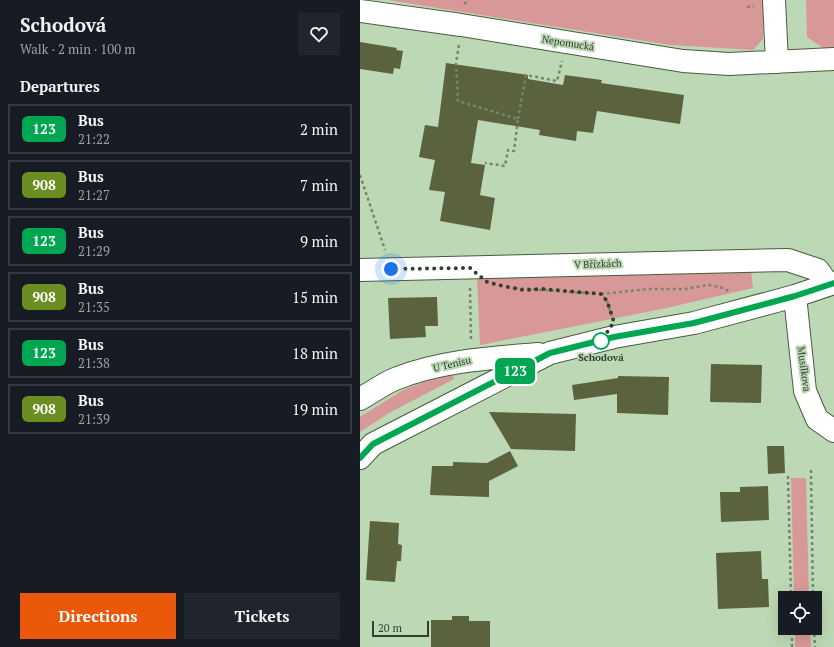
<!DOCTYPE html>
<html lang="en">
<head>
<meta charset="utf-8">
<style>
  body { margin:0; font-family:"PT Serif",serif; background:#20242c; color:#f1f3f6; height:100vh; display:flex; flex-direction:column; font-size:15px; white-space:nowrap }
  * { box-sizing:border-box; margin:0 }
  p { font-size:13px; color:#9ea1a6 }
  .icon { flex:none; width:22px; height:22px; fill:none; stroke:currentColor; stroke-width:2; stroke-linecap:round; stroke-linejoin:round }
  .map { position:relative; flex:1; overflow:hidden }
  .panel { display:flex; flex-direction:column; background:#171b24; width:360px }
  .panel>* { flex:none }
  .badge { padding:0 8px; border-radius:6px; font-size:14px; line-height:26px }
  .tools { position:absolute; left:418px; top:591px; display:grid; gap:8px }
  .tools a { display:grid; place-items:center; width:44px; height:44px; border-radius:0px; background:#171b24; box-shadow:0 4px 16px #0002; font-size:20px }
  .scale { position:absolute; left:12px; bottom:10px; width:57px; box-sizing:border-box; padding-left:4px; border:2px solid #333e30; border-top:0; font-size:11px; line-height:14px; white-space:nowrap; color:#333e30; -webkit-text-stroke:3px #bdd8b5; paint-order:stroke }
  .you { position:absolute; width:20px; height:20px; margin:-10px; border:3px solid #fff; border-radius:50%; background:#1a73e8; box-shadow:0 0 0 6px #1a73e833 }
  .map>.badge { position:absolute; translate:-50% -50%; box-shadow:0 0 0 2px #fff }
  h2 { padding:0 20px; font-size:15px; line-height:36px }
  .round { display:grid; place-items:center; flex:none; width:42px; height:42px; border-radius:0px; background:#20242c }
  .overview { display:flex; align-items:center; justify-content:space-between; height:68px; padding:0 20px }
  h1 { font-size:19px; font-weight:700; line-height:30px }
  .cta { display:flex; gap:8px; margin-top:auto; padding:8px 20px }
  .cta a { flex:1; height:46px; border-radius:0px; background:#ea580c; color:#fff; font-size:16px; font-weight:700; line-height:46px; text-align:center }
  .cta a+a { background:#20242c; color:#f1f3f6 }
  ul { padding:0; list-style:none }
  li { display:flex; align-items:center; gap:12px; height:50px; margin:0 8px 6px; padding:0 12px; border:2px solid #363941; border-radius:0px }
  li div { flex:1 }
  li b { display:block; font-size:15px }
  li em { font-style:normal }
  li .badge { min-width:44px; font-weight:700; text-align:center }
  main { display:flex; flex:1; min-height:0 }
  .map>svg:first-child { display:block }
  .green { fill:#d99898 }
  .building { fill:#5b633e }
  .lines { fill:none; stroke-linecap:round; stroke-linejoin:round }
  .minor-casing { stroke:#455d3f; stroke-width:24 }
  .path { stroke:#74876f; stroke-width:2.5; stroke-dasharray:3 3; stroke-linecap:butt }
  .minor { stroke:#fff; stroke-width:22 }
  .line-casing { stroke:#fff; stroke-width:9 }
  .line { stroke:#00a651; stroke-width:6 }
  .walk { stroke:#333e30; stroke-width:4; stroke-dasharray:0 7.2 }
  .stop-dot { fill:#fff; stroke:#00a651; stroke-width:2 }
  .labels { text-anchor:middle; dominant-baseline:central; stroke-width:4; stroke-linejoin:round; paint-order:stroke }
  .street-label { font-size:10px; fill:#333e30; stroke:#bdd8b5 }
  .stop-label { font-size:10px; font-weight:bold; fill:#333e30; stroke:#bdd8b5 }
</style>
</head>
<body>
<main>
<section class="panel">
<div class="overview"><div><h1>Schodová</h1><p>Walk · 2 min · 100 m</p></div><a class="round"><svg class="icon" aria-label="heart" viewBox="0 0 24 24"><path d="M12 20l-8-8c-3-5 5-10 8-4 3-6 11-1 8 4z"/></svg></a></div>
<h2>Departures</h2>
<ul>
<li><span class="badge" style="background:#00a651;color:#fff">123</span><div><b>Bus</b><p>21:22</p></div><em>2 min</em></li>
<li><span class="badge" style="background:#6b8e23;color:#fff">908</span><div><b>Bus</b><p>21:27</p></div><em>7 min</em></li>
<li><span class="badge" style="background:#00a651;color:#fff">123</span><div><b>Bus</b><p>21:29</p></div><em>9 min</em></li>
<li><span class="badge" style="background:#6b8e23;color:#fff">908</span><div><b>Bus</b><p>21:35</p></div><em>15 min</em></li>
<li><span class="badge" style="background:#00a651;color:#fff">123</span><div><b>Bus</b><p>21:38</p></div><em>18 min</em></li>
<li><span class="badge" style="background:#6b8e23;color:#fff">908</span><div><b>Bus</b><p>21:39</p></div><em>19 min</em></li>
</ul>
<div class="cta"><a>Directions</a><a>Tickets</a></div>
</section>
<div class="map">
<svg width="474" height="647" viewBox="0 0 474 647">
  <rect width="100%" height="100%" fill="#bdd8b5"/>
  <path class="green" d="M 27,0 L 403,0 L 403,39 L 393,50 L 310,45 Z
    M 446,0 L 474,0 L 474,48 L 463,48 L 447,37 Z
    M 391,270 L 393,288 L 302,309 L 120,345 L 117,278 Z
    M 93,375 L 94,379 L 29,413 L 0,432 L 0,417 L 3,415 L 43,390 L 67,381 Z
    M 431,478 L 446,478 L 449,598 L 434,598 Z
    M 435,628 L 450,628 L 451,647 L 435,647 Z"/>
  <path class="building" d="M 0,42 L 37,48 L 36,50 L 43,51 L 40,69 L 34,68 L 33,74 L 0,69 Z
    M 86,63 L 168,75 L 168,79 L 203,85 L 205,75 L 242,80 L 241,83 L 324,95 L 320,124 L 237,111 L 233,133 L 217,131 L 216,141 L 179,135 L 180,130 L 118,120 L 111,163 L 125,165 L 120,195 L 135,198 L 130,230 L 80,221 L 85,192 L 69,190 L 75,160 L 59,157 L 65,125 L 78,127 Z
    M 77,297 L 78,326 L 65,326 L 66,337 L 30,339 L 28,298 Z
    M 351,364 L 402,365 L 401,403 L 350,402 Z
    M 258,376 L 309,377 L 308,415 L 257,413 L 257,394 L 214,400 L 212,385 L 258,378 Z
    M 129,412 L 216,414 L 215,451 L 151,449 Z
    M 407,446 L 424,446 L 425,473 L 408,474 Z
    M 150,451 L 158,466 L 129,481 L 129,497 L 70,495 L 72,466 L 93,466 L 93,462 L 127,463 Z
    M 408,486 L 409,520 L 361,522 L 360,492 L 380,492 L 380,487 Z
    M 10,521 L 39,523 L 38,544 L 42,545 L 41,561 L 37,561 L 35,582 L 6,580 Z
    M 401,551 L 402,579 L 408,579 L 409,607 L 358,609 L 356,553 Z
    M 92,616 L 109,616 L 109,621 L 130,621 L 130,647 L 71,647 L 71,620 L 92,620 Z"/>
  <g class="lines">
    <defs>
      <path id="minor" d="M 414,0 L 417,62
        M 0,11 L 101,25 L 323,61 L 369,64 L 474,59
        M 0,270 L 428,260 L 458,270 L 468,284
        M 435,296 L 445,391 L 457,419 L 474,431
        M 0,399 C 11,393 23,384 35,379 C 80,361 130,358 179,354
        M 0,458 L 13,444 L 190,353 L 254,337 L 334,323 L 435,296 L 474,283"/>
    </defs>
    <use href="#minor" class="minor-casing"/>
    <path class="path" d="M 104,4 L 109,0
      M 387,7 L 394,6
      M 99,45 L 96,63 L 98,101 L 158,119 L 154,151 L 148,150 L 145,166 L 125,163
      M 158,119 L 166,75 L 197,81 L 202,61
      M 0,175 L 25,250
      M 110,288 L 111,341
      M 155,288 L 241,294 L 247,301 L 252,317
      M 241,294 L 289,289 L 325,289 L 349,285 L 364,288 L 370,292
      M 451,470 L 453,598
      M 428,476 L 431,598
      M 454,628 L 455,647
      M 432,647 L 432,628"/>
    <use href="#minor" class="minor"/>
  </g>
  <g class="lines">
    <defs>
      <path id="line" d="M 0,458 L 13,444 L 190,353 L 254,337 L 334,323 L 435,296 L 474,283"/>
    </defs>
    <use href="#line" class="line-casing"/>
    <use href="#line" class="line"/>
    <path class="walk" d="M 31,269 L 110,268 L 127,282 L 143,286 L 163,290 L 183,289 L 241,294 L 247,301 L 254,322 L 241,341"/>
  </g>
  <circle class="stop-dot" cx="241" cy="341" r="8"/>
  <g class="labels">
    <g class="street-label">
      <text transform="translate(208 43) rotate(9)">Nepomucká</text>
      <text transform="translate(238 264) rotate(-2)">V Břízkách</text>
      <text transform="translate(92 364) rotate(-13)">U Tenisu</text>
      <text transform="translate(444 369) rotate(82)">Musílkova</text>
    </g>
    <g class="stop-label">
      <text x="241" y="357">Schodová</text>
    </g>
  </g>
</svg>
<div class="tools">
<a><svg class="icon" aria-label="locate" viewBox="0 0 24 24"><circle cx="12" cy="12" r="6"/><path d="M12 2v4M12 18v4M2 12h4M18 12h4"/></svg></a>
</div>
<div class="scale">20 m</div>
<div class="you" style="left:31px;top:269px"></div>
<b class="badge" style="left:155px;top:371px;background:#00a651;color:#fff">123</b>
</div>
</main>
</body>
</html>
